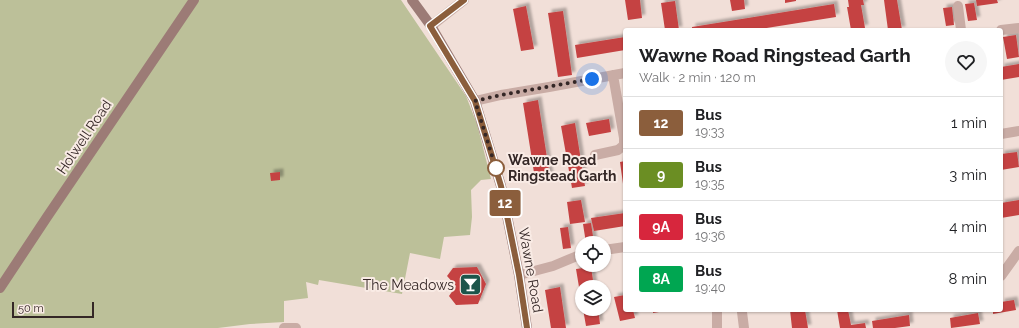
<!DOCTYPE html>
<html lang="en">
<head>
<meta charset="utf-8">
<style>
  body { margin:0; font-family:Raleway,sans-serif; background:#f6f6f6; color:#202124; height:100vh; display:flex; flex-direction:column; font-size:15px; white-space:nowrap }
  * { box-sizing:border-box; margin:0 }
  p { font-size:13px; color:#757577 }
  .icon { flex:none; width:22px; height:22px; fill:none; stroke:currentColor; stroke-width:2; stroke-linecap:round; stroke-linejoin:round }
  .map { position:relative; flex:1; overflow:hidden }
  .sheet { position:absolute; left:623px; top:28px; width:380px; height:284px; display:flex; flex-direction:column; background:#fff; border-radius:4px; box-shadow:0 1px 3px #0004 }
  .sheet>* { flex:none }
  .badge { padding:0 8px; border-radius:3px; font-size:14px; line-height:26px }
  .buttons { position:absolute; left:575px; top:236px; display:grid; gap:8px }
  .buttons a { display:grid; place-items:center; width:36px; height:36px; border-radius:50%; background:#fff; box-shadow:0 1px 3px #0004; font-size:20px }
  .scale { position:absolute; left:12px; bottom:10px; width:82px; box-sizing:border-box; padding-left:4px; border:2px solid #342726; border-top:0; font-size:11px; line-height:14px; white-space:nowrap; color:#342726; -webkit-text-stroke:3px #f9ebe5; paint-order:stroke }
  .you { position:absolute; width:20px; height:20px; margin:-10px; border:3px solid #fff; border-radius:50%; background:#1a73e8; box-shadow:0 0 0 6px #1a73e833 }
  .map>.badge { position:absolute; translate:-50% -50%; box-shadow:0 0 0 2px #fff }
  .round { display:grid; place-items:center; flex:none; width:42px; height:42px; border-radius:21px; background:#f6f6f6 }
  .head { display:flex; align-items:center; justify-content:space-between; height:68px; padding:0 16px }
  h1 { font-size:19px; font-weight:700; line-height:30px }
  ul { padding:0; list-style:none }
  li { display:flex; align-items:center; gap:12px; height:52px; padding:0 16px; border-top:1px solid #e0e0e0 }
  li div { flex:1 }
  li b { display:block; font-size:15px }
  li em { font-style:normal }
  li .badge { min-width:44px; font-weight:700; text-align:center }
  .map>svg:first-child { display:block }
  .green { fill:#bcc099 }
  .building { fill:#c54242; filter:url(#shadow) }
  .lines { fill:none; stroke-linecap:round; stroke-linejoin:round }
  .street { stroke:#c9aca5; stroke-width:10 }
  .secondary { stroke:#9c7b76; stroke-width:10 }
  .line-casing { stroke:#fff; stroke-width:9 }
  .line { stroke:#8b5e3c; stroke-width:6 }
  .walk { stroke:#342726; stroke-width:4; stroke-dasharray:0 7.2 }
  .stop-dot { fill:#fff; stroke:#8b5e3c; stroke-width:2 }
  .labels { text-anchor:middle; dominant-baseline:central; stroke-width:4; stroke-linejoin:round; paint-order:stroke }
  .street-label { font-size:14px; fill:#342726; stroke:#f9ebe5 }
  .stop-label { font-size:14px; font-weight:bold; fill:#342726; stroke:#f9ebe5; text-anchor:start }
  .poi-label { font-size:14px; fill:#342726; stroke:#f9ebe5; text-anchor:end }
</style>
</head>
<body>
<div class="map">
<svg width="1019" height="328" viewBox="0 0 1019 328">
  <defs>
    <filter id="shadow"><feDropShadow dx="3.5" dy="-3.5" stdDeviation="1" flood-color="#0004"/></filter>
  </defs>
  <rect width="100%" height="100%" fill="#f1dfd8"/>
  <path class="green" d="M 0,0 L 401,0 L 466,96 L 477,124 L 491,179 L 481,180 L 471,190 L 472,217 L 470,235 L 444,237 L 440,259 L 410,253 L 402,294 L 319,280 L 318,285 L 306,282 L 308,298 L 284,301 L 284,322 L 250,324 L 218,328 L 0,328 Z"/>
  <path class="building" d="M 625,0 L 640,0 L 642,18 L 628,20 Z
    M 730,0 L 744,0 L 745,9 L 732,11 Z
    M 785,0 L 796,0 L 796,1 L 785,3 Z
    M 848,0 L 863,0 L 864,5 L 861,5 L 865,28 L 851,30 L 847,7 L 849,7 Z
    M 884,0 L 897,0 L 902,30 L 888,30 Z
    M 976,0 L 997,0 L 998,3 L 977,6 Z
    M 675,1 L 679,30 L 665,30 L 661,3 Z
    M 974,3 L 977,20 L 968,21 L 965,4 Z
    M 834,4 L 836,17 L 754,30 L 692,30 L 692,27 Z
    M 526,6 L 534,49 L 521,51 L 513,9 Z
    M 952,7 L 954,25 L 946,26 L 943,8 Z
    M 563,11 L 572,75 L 558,77 L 548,13 Z
    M 1016,35 L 1019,57 L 1007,59 L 1003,37 Z
    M 625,37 L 625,50 L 577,58 L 575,45 Z
    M 1019,64 L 1019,77 L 1001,80 L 1001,67 Z
    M 538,100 L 550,177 L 535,179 L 523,103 Z
    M 609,119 L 611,132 L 589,136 L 586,123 Z
    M 575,123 L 585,186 L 572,188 L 561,126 Z
    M 1017,152 L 1019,167 L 1001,170 L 1001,154 Z
    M 625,161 L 625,191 L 624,191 L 620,162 Z
    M 280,172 L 280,180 L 271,181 L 270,173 Z
    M 581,200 L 585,222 L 570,224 L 567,202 Z
    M 1019,200 L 1019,215 L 1001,218 L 1001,203 Z
    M 625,213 L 625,226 L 594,231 L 591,218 Z
    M 591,223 L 594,243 L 586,243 L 583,224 Z
    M 568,227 L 571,248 L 563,249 L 560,228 Z
    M 477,267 L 486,284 L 478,304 L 456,305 L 449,296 L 456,286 L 447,276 L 453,268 Z
    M 591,267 L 594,287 L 582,287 L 581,299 L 576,269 Z
    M 560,287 L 566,328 L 551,328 L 545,290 Z
    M 625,295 L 625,310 L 633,310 L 635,318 L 620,321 L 614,297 Z
    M 1014,300 L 1016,310 L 993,314 L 993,310 L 1001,310 L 1001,302 Z
    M 583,309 L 598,309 L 600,324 L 586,326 Z
    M 653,310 L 665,310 L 665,311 L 653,313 Z
    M 790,310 L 805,310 L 808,328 L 792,328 Z
    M 837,310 L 848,310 L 851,325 L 865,323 L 866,328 L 840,328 Z
    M 978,313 L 980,324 L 951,328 L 950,318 Z
    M 909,315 L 910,326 L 895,328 L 873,328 L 872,321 Z"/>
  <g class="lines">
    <path class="street" d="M 958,6 L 961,30
      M 431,26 L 464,0
      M 1001,30 L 1019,28
      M 475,101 L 501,95 L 549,87 L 625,73
      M 1001,134 L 1019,131
      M 595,155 L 618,150 L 624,145 L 624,138 L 613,75
      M 604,250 L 625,247
      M 519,275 L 553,266 L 582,254
      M 1001,276 L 1019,251
      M 742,312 L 744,328
      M 284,328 L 296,328
      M 717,328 L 717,310"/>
    <path class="secondary" d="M 412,0 L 431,26 L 475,101 L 501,186 L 519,275 L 527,328
      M 0,288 L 47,217 L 194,0"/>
  </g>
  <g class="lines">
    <defs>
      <path id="line" d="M 464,0 L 430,26 L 475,101 L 488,143 L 501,186 L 519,275 L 527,328"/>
    </defs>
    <use href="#line" class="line-casing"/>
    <use href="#line" class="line"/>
    <path class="walk" d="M 496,168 L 497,172 L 475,101 L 501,95 L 592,79"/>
  </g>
  <defs>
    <symbol id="bar-square" viewBox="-11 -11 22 22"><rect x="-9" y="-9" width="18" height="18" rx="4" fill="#1c554b" stroke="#f9ebe5"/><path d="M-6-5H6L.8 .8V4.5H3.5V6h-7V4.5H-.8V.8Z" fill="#fff"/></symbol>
  </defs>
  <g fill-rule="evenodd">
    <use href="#bar-square" x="458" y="272" width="25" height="25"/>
  </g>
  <circle class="stop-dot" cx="496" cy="168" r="8"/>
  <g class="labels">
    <g class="street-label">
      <text transform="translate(84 137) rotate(-56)">Holwell Road</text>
      <text transform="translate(531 270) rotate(80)">Wawne Road</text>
    </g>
    <g class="stop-label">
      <text x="508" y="160">Wawne Road<tspan x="508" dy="16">Ringstead Garth</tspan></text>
    </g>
    <g class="poi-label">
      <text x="454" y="285">The Meadows</text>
    </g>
  </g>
</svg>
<div class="buttons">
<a><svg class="icon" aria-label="locate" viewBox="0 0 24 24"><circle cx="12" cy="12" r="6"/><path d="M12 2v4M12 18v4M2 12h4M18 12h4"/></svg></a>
<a><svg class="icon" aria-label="layers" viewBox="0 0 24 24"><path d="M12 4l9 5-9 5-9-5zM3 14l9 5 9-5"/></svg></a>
</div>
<div class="scale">50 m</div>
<div class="you" style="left:592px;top:79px"></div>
<b class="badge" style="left:505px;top:203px;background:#8b5e3c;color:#fff">12</b>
<section class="sheet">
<div class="head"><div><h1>Wawne Road Ringstead Garth</h1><p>Walk · 2 min · 120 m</p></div><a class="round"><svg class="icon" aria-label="heart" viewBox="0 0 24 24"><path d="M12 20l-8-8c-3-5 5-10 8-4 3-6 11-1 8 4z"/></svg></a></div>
<ul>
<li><span class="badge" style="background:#8b5e3c;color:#fff">12</span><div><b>Bus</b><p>19:33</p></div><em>1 min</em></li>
<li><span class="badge" style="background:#6b8e23;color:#fff">9</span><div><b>Bus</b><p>19:35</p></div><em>3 min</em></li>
<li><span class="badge" style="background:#d7263d;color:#fff">9A</span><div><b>Bus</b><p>19:36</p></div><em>4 min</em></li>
<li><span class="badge" style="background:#00a651;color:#fff">8A</span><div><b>Bus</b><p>19:40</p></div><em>8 min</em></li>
</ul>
</section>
</div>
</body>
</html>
